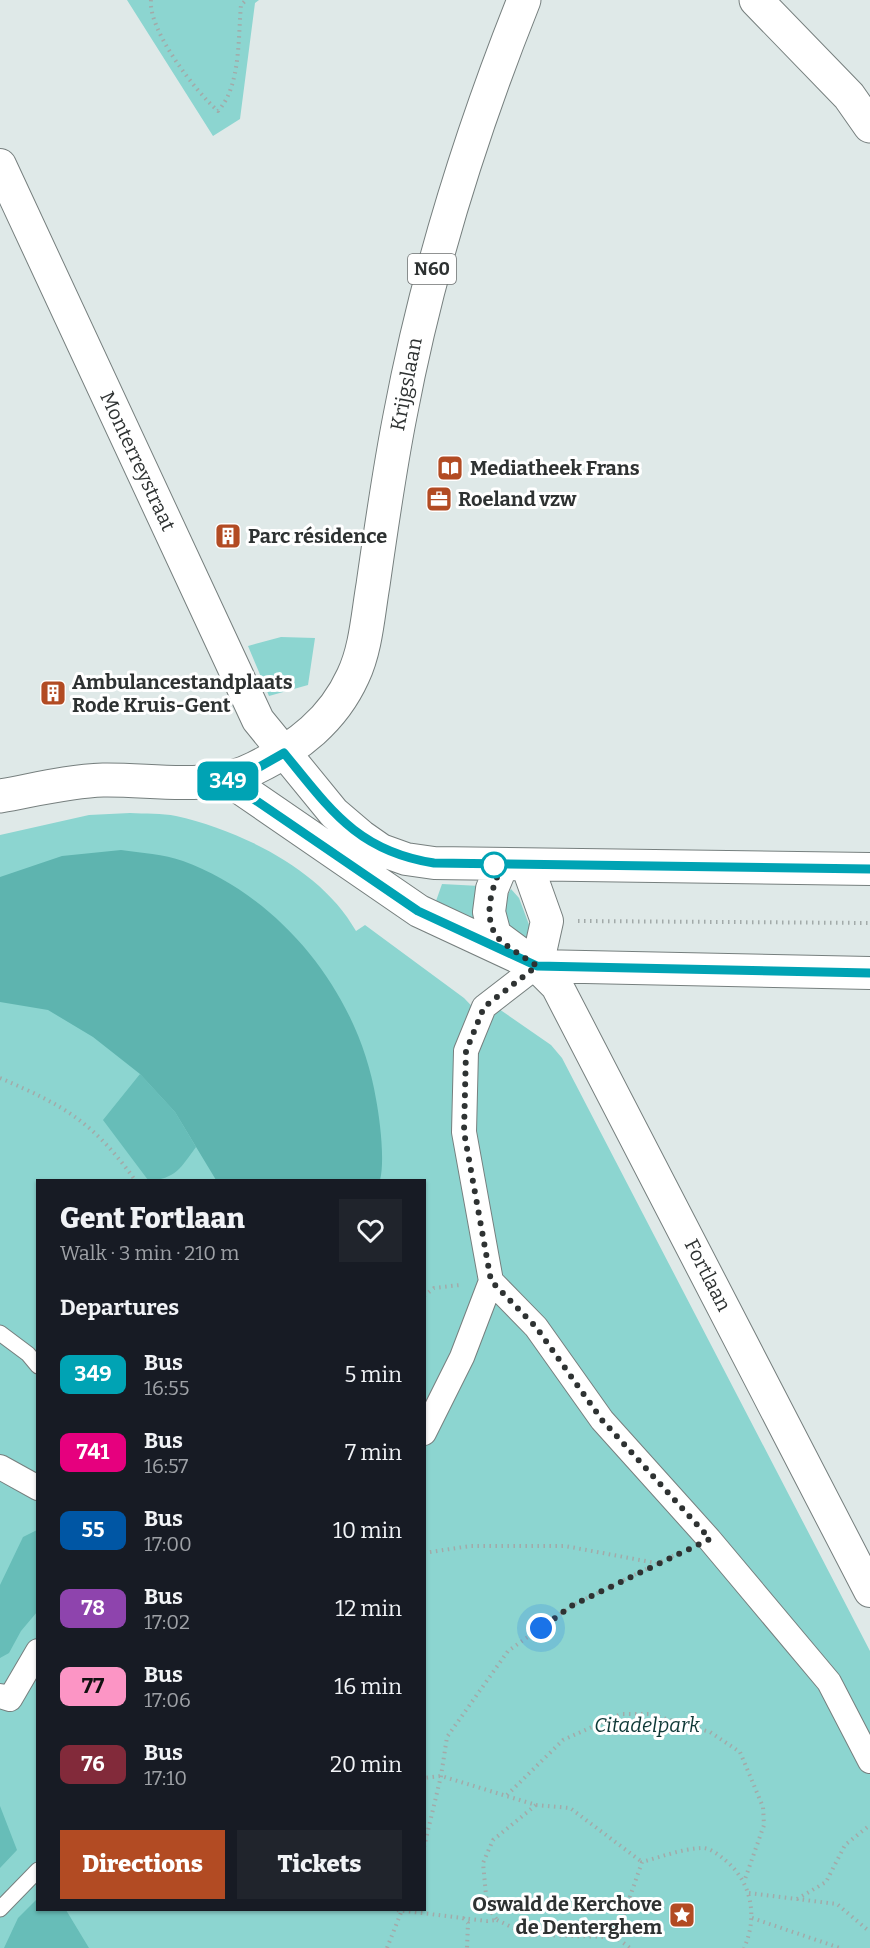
<!DOCTYPE html>
<html lang="en">
<head>
<meta charset="utf-8">
<style>
  body { margin:0; font-family:Bitter,serif; background:#20242c; color:#f1f3f6; height:100vh; display:flex; flex-direction:column; font-size:22px; white-space:nowrap }
  * { box-sizing:border-box; margin:0 }
  p { font-size:20px; color:#9ea1a6 }
  .icon { flex:none; width:33px; height:33px; fill:none; stroke:currentColor; stroke-width:2; stroke-linecap:round; stroke-linejoin:round }
  .map { position:relative; flex:1; overflow:hidden }
  .sheet { position:absolute; left:36px; top:1179px; width:390px; height:732px; display:flex; flex-direction:column; background:#171b24; border-radius:0px; box-shadow:0 2px 4px #0004 }
  .sheet>* { flex:none }
  .badge { padding:0 12px; border-radius:9px; font-size:21px; line-height:39px }
  .you { position:absolute; width:30px; height:30px; margin:-15px; border:4px solid #fff; border-radius:50%; background:#1a73e8; box-shadow:0 0 0 9px #1a73e833 }
  .map>.badge { position:absolute; translate:-50% -50%; box-shadow:0 0 0 3px #fff }
  h2 { padding:0 24px; font-size:22px; line-height:54px }
  .round { display:grid; place-items:center; flex:none; width:63px; height:63px; border-radius:0px; background:#20242c }
  .summary { display:flex; align-items:center; justify-content:space-between; height:102px; padding:0 24px }
  h1 { font-size:28px; font-weight:800; line-height:45px }
  .action { display:flex; gap:12px; margin-top:auto; padding:12px 24px }
  .action a { flex:1; height:69px; border-radius:0px; background:#b24b23; color:#fff; font-size:24px; font-weight:800; line-height:69px; text-align:center }
  .action a+a { background:#20242c; color:#f1f3f6 }
  ul { padding:0; list-style:none }
  li { display:flex; align-items:center; gap:18px; height:78px; padding:0 24px }
  li div { flex:1 }
  li b { display:block; font-size:22px }
  li em { font-style:normal }
  li .badge { min-width:66px; font-weight:700; text-align:center }
  .map>svg:first-child { display:block }
  .green { fill:#8cd5d0; fill-rule:evenodd }
  .forest { fill:#67bdb8 }
  .water { fill:#5eb4af }
  .lines { fill:none; stroke-linecap:round; stroke-linejoin:round }
  .service-casing { stroke:#767f7e; stroke-width:17 }
  .pedestrian-casing { stroke:#767f7e; stroke-width:26 }
  .minor-casing { stroke:#767f7e; stroke-width:34 }
  .tertiary-casing { stroke:#767f7e; stroke-width:35 }
  .primary-casing { stroke:#767f7e; stroke-width:35 }
  .path { stroke:#a2aaa9; stroke-width:4; stroke-dasharray:1.5 4.5; stroke-linecap:butt }
  .service { stroke:#fff; stroke-width:15 }
  .pedestrian { stroke:#fff; stroke-width:24 }
  .minor { stroke:#fff; stroke-width:32 }
  .tertiary { stroke:#fff; stroke-width:33 }
  .primary { stroke:#fff; stroke-width:33 }
  .line-casing { stroke:#fff; stroke-width:14 }
  .line { stroke:#00a3b4; stroke-width:9 }
  .walk { stroke:#2e3232; stroke-width:6; stroke-dasharray:0 10.8 }
  .stop-dot { fill:#fff; stroke:#00a3b4; stroke-width:3 }
  .labels { text-anchor:middle; dominant-baseline:central; stroke-width:6; stroke-linejoin:round; paint-order:stroke }
  .shield { fill:#fff; stroke:#6d7070; stroke-width:1.5 }
  .shield-label { font-size:18px; font-weight:bold; fill:#2e3232 }
  .street-label { font-size:20px; fill:#2e3232; stroke:#fff }
  .poi-label { font-size:20px; font-weight:bold; fill:#2e3232; stroke:#fff; text-anchor:start }
  .park-label { font-size:20px; font-style:italic; fill:#0f3937; stroke:#fff }
</style>
</head>
<body>
<div class="map">
<svg width="870" height="1948" viewBox="0 0 870 1948">
  <rect width="100%" height="100%" fill="#dfe9e8"/>
  <path class="green" d="M 127,0 L 259,0 L 255,3 L 240,119 L 213,136 Z
    M 281,637 L 315,638 L 308,685 L 269,696 L 248,646 Z
    M 130,813 C 145,814 162,813 176,816 C 242,831 322,870 356,931 L 365,925 L 464,998 L 487,1022 L 499,1009 L 551,1045 L 562,1058 L 870,1651 L 870,1948 L 0,1948 L 0,835 L 89,815 ZM 38,1180 L 424,1180 L 424,1910 L 38,1910 Z
    M 442,884 L 480,886 L 479,930 L 450,914 L 436,901 Z
    M 511,889 L 519,898 L 537,946 L 518,941 C 502,919 496,914 511,889 Z"/>
  <path class="forest" d="M 140,1074 L 175,1112 L 196,1147 C 181,1167 176,1180 148,1180 L 103,1120 Z
    M 37,1530 L 37,1612 L 21,1631 L 9,1653 L 0,1658 L 0,1585 L 23,1537 Z
    M 0,1806 L 17,1850 L 0,1868 Z
    M 37,1899 L 38,1910 L 66,1910 L 89,1948 L 4,1948 L 18,1918 Z"/>
  <path class="water" d="M 121,850 C 141,853 164,854 183,861 C 283,898 359,995 376,1099 C 380,1120 385,1161 380,1180 L 216,1180 L 175,1112 L 140,1074 L 93,1037 L 48,1010 L 0,1002 L 0,877 L 62,856 Z"/>
  <g class="lines">
    <defs>
      <path id="service" d="M 0,1333 L 28,1354 L 38,1366
        M 0,1909 L 38,1870"/>
      <path id="pedestrian" d="M 537,966 L 484,1007 L 466,1051 L 464,1132 L 491,1281 L 536,1327 L 602,1420 L 709,1539 L 829,1682 L 870,1761
        M 424,1433 L 462,1357 L 491,1281
        M 0,1467 L 38,1488
        M 0,1696 L 10,1699 L 38,1651"/>
      <path id="minor" d="M 0,165 L 258,720 L 334,813 L 361,836 L 381,850 L 406,859 L 434,863 L 870,869
        M 227,779 L 419,911 L 537,966 L 870,973
        M 502,865 L 492,889 L 489,912 L 495,935 L 537,966 L 557,986 L 870,1591
        M 527,865 L 547,921 L 537,966"/>
      <path id="tertiary" d="M 756,0 L 849,96 L 870,126"/>
      <path id="primary" d="M 0,796 C 34,790 69,781 103,780 C 154,779 208,792 255,768 C 298,747 333,720 353,676 C 366,649 368,614 373,585 C 381,529 389,472 400,416 C 427,273 470,135 524,0"/>
    </defs>
    <use href="#service" class="service-casing"/>
    <use href="#pedestrian" class="pedestrian-casing"/>
    <use href="#minor" class="minor-casing"/>
    <use href="#tertiary" class="tertiary-casing"/>
    <use href="#primary" class="primary-casing"/>
    <path class="path" d="M 151,0 C 148,30 195,91 218,111 C 241,86 238,37 241,5 L 246,0
      M 578,921 L 870,923
      M 0,1078 C 65,1106 93,1122 135,1180
      M 424,1296 L 434,1288 L 460,1285
      M 424,1553 L 470,1546 L 565,1546 L 656,1563
      M 507,1795 L 563,1740 L 621,1714 L 650,1714 L 710,1732 L 740,1752 L 763,1807 L 764,1825 L 744,1882
      M 536,1805 L 570,1808 L 642,1862
      M 424,1847 L 441,1776 L 447,1737 L 508,1651 L 573,1605 L 683,1551
      M 749,1893 L 837,1904 L 870,1932
      M 797,1899 L 826,1882 L 845,1845 L 870,1825
      M 397,1910 L 487,1921 L 497,1920 L 487,1906 L 483,1863 L 493,1840 L 536,1805 L 441,1776 L 424,1778
      M 463,1918 L 468,1923 L 467,1948
      M 752,1918 L 840,1948
      M 497,1920 L 528,1935 L 616,1937 L 630,1948
      M 616,1937 L 642,1862 C 660,1857 682,1849 701,1848 C 709,1847 719,1855 725,1860 C 752,1882 758,1917 744,1948
      M 387,1948 L 402,1910"/>
    <use href="#service" class="service"/>
    <use href="#pedestrian" class="pedestrian"/>
    <use href="#minor" class="minor"/>
    <use href="#tertiary" class="tertiary"/>
    <use href="#primary" class="primary"/>
  </g>
  <g class="lines">
    <defs>
      <path id="line" d="M 870,869 L 434,863 C 357,851 330,809 284,753 L 254,770 L 226,780 L 418,911 L 537,966 L 870,973"/>
    </defs>
    <use href="#line" class="line-casing"/>
    <use href="#line" class="line"/>
    <path class="walk" d="M 494,865 L 502,865 C 493,886 483,912 495,934 C 500,943 527,959 537,966 L 484,1007 L 466,1051 L 464,1132 L 491,1281 L 536,1327 L 602,1420 L 710,1539 L 573,1605 L 541,1628"/>
  </g>
  <defs>
    <symbol id="library-square" viewBox="-11 -11 22 22"><rect x="-9" y="-9" width="18" height="18" rx="4" fill="#b24b23" stroke="#fff"/><path d="M-6-4Q-3-5.5-.7-3.5V5Q-3 3-6 4ZM6-4Q3-5.5 .7-3.5V5Q3 3 6 4Z" fill="#fff"/></symbol>
    <symbol id="office-square" viewBox="-11 -11 22 22"><rect x="-9" y="-9" width="18" height="18" rx="4" fill="#b24b23" stroke="#fff"/><path d="M-6-3h4V-5.5h4V-3h4V5H-6ZM-1-4.5V-3h2v-1.5ZM-6 0V1H6V0Z" fill="#fff"/></symbol>
    <symbol id="building-square" viewBox="-11 -11 22 22"><rect x="-9" y="-9" width="18" height="18" rx="4" fill="#b24b23" stroke="#fff"/><path d="M-4-6H4V6H1V3H-1V6H-4ZM-2.5-4.3h1.7v1.8h-1.7ZM.8-4.3h1.7v1.8H.8ZM-2.5-1h1.7V.8h-1.7ZM.8-1h1.7V.8H.8Z" fill="#fff"/></symbol>
    <symbol id="sight-square" viewBox="-11 -11 22 22"><rect x="-9" y="-9" width="18" height="18" rx="4" fill="#b24b23" stroke="#fff"/><path d="M0-6L1.8-2.2L6-1.7L2.9 1.2L3.7 5.4L0 3.3L-3.7 5.4L-2.9 1.2L-6-1.7L-1.8-2.2Z" fill="#fff"/></symbol>
  </defs>
  <g fill-rule="evenodd">
    <use href="#library-square" x="435" y="453" width="30" height="30"/>
    <use href="#office-square" x="424" y="484" width="30" height="30"/>
    <use href="#building-square" x="213" y="521" width="30" height="30"/>
    <use href="#building-square" x="38" y="678" width="30" height="30"/>
    <use href="#sight-square" x="667" y="1900" width="30" height="30"/>
  </g>
  <circle class="stop-dot" cx="494" cy="865" r="12"/>
  <g class="labels">
    <rect class="shield" x="408" y="254" width="48" height="30" rx="4.5"/>
    <g class="shield-label">
      <text x="432" y="269">N60</text>
    </g>
    <g class="street-label">
      <text transform="translate(406 384) rotate(-79)">Krijgslaan</text>
      <text transform="translate(138 461) rotate(65)">Monterreystraat</text>
      <text transform="translate(708 1275) rotate(63)">Fortlaan</text>
    </g>
    <g class="poi-label">
      <text x="470" y="468">Mediatheek Frans</text>
      <text x="458" y="499">Roeland vzw</text>
      <text x="248" y="536">Parc résidence</text>
      <text x="72" y="682">Ambulancestandplaats<tspan x="72" dy="23">Rode Kruis-Gent</tspan></text>
      <text x="662" y="1904" text-anchor="end">Oswald de Kerchove<tspan x="662" dy="23">de Denterghem</tspan></text>
    </g>
    <g class="park-label">
      <text x="647" y="1725">Citadelpark</text>
    </g>
  </g>
</svg>
<div class="you" style="left:541px;top:1628px"></div>
<b class="badge" style="left:228px;top:781px;background:#00a3b4;color:#fff">349</b>
<section class="sheet">
<div class="summary"><div><h1>Gent Fortlaan</h1><p>Walk · 3 min · 210 m</p></div><a class="round"><svg class="icon" aria-label="heart" viewBox="0 0 24 24"><path d="M12 20l-8-8c-3-5 5-10 8-4 3-6 11-1 8 4z"/></svg></a></div>
<h2>Departures</h2>
<ul>
<li><span class="badge" style="background:#00a3b4;color:#fff">349</span><div><b>Bus</b><p>16:55</p></div><em>5 min</em></li>
<li><span class="badge" style="background:#e6007e;color:#fff">741</span><div><b>Bus</b><p>16:57</p></div><em>7 min</em></li>
<li><span class="badge" style="background:#0056a4;color:#fff">55</span><div><b>Bus</b><p>17:00</p></div><em>10 min</em></li>
<li><span class="badge" style="background:#8e44ad;color:#fff">78</span><div><b>Bus</b><p>17:02</p></div><em>12 min</em></li>
<li><span class="badge" style="background:#fc95c5;color:#111">77</span><div><b>Bus</b><p>17:06</p></div><em>16 min</em></li>
<li><span class="badge" style="background:#822a3a;color:#fff">76</span><div><b>Bus</b><p>17:10</p></div><em>20 min</em></li>
</ul>
<div class="action"><a>Directions</a><a>Tickets</a></div>
</section>
</div>
</body>
</html>
